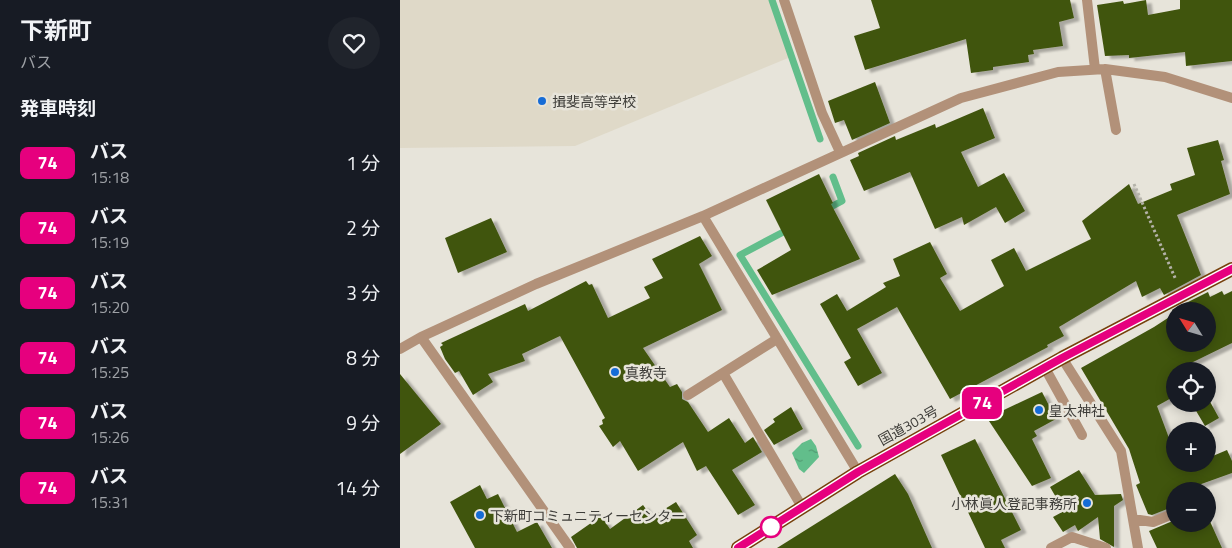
<!DOCTYPE html>
<html lang="ja">
<head>
<meta charset="utf-8">
<style>
  body { margin:0; font-family:"Titillium Web","Noto Sans JP",sans-serif; background:#20242c; color:#f1f3f6; height:100vh; display:flex; flex-direction:column; font-size:19px; white-space:nowrap }
  * { box-sizing:border-box; margin:0 }
  p { font-size:16px; color:#9ea1a6 }
  .icon { flex:none; width:28px; height:28px; fill:none; stroke:currentColor; stroke-width:2; stroke-linecap:round; stroke-linejoin:round }
  .map { position:relative; flex:1; overflow:hidden }
  .side { display:flex; flex-direction:column; background:#171b24; width:400px }
  .side>* { flex:none }
  .badge { padding:0 10px; border-radius:8px; font-size:18px; line-height:32px }
  .needle { width:32px; rotate:307deg }
  .tools { position:absolute; left:766px; top:302px; display:grid; gap:10px }
  .tools a { display:grid; place-items:center; width:50px; height:50px; border-radius:50%; background:#171b24; box-shadow:0 2px 12px #0003; font-size:25px }
  .map>.badge { position:absolute; translate:-50% -50%; box-shadow:0 0 0 2px #fff }
  h2 { padding:0 20px; font-size:19px; line-height:45px }
  .round { display:grid; place-items:center; flex:none; width:52px; height:52px; border-radius:26px; background:#20242c }
  .summary { display:flex; align-items:center; justify-content:space-between; height:85px; padding:0 20px }
  h1 { font-size:24px; font-weight:700; line-height:38px }
  ul { padding:0; list-style:none }
  li { display:flex; align-items:center; gap:15px; height:65px; padding:0 20px }
  li div { flex:1 }
  li b { display:block; font-size:19px }
  li em { font-style:normal }
  li .badge { min-width:55px; font-weight:700; text-align:center }
  main { display:flex; flex:1; min-height:0 }
  .map>svg:first-child { display:block }
  .built { fill:#dfd9c8 }
  .water { fill:url(#water-ripples) }
  .lines { fill:none; stroke-linecap:round; stroke-linejoin:round }
  .stream { stroke:#62be8b; stroke-width:7 }
  .building { fill:#415411; fill-rule:evenodd; filter:url(#shadow) }
  .path { stroke:#b4b2a9; stroke-width:3; stroke-dasharray:2.5 2.5; stroke-linecap:butt }
  .service { stroke:#b29179; stroke-width:10 }
  .minor { stroke:#b29179; stroke-width:10 }
  .trunk { stroke:#76400c; stroke-width:14 }
  .line-casing { stroke:#fff; stroke-width:11 }
  .line { stroke:#e6007e; stroke-width:8 }
  .poi-dot { fill:#166cd6; stroke:#e7e4da; stroke-width:2 }
  .stop-dot { fill:#fff; stroke:#e6007e; stroke-width:2.5 }
  .labels { text-anchor:middle; dominant-baseline:central; stroke-width:5; stroke-linejoin:round; paint-order:stroke }
  .poi-label { font-size:14px; fill:#3e3d39; stroke:#e7e4da; text-anchor:start }
  .street-label { font-size:14px; fill:#3e3d39; stroke:#e7e4da }
</style>
</head>
<body>
<main>
<section class="side">
<div class="summary"><div><h1>下新町</h1><p>バス</p></div><a class="round"><svg class="icon" aria-label="heart" viewBox="0 0 24 24"><path d="M12 20l-8-8c-3-5 5-10 8-4 3-6 11-1 8 4z"/></svg></a></div>
<h2>発車時刻</h2>
<ul>
<li><span class="badge" style="background:#e6007e;color:#fff">74</span><div><b>バス</b><p>15:18</p></div><em>1 分</em></li>
<li><span class="badge" style="background:#e6007e;color:#fff">74</span><div><b>バス</b><p>15:19</p></div><em>2 分</em></li>
<li><span class="badge" style="background:#e6007e;color:#fff">74</span><div><b>バス</b><p>15:20</p></div><em>3 分</em></li>
<li><span class="badge" style="background:#e6007e;color:#fff">74</span><div><b>バス</b><p>15:25</p></div><em>8 分</em></li>
<li><span class="badge" style="background:#e6007e;color:#fff">74</span><div><b>バス</b><p>15:26</p></div><em>9 分</em></li>
<li><span class="badge" style="background:#e6007e;color:#fff">74</span><div><b>バス</b><p>15:31</p></div><em>14 分</em></li>
</ul>
</section>
<div class="map">
<svg width="832" height="548" viewBox="0 0 832 548">
  <defs>
    <pattern id="water-ripples" width="26" height="14" patternUnits="userSpaceOnUse" patternTransform="scale(1.25)"><rect width="26" height="14" fill="#62be8b"/><path d="M2 4q2-2 4 0t4 0M15 11q2-2 4 0t4 0" fill="none" stroke="#529c73"/></pattern>
    <filter id="shadow"><feDropShadow dx="5.5" dy="3" stdDeviation="1" flood-color="#0004"/></filter>
  </defs>
  <rect width="100%" height="100%" fill="#e7e4da"/>
  <path class="built" d="M 0,0 L 372,0 L 393,56 L 175,146 L 0,148 Z"/>
  <path class="water" d="M 411,439 L 416,446 L 419,457 L 404,473 L 399,469 L 392,453 L 402,443 Z"/>
  <g class="lines">
    <path class="stream" d="M 372,0 L 420,139
      M 425,210 L 442,201 L 433,177
      M 389,229 L 340,255 L 458,446"/>
  </g>
  <path class="building" d="M 471,0 L 670,0 L 674,18 L 659,22 L 663,46 L 633,50 L 634,54 L 628,55 L 629,62 L 593,67 L 593,70 L 571,73 L 566,39 L 465,70 L 454,36 L 480,28 Z
    M 746,0 L 748,15 L 780,9 L 780,0 L 832,0 L 832,61 L 786,66 L 785,52 L 729,58 L 729,55 L 705,56 L 697,5 L 723,1 L 724,4 Z
    M 475,82 L 490,123 L 452,140 L 444,120 L 435,123 L 428,101 Z
    M 583,108 L 595,138 L 561,152 L 578,187 L 604,173 L 625,211 L 605,223 L 596,207 L 564,225 L 562,217 L 535,229 L 510,172 L 464,191 L 450,160 L 459,156 L 458,153 L 495,136 L 496,140 L 535,124 L 536,128 Z
    M 818,140 L 824,160 L 821,161 L 830,194 L 777,215 L 801,275 L 764,295 L 760,288 L 742,297 L 736,281 L 659,327 L 664,336 L 647,345 L 648,347 L 550,399 L 497,307 L 457,329 L 482,373 L 458,386 L 444,362 L 451,358 L 420,304 L 437,294 L 447,311 L 486,287 L 483,283 L 500,276 L 493,259 L 530,242 L 547,274 L 540,278 L 560,311 L 604,286 L 591,260 L 614,248 L 626,271 L 691,239 L 682,221 L 729,184 L 738,204 L 772,190 L 770,184 L 795,175 L 787,148 Z
    M 419,174 L 433,203 L 431,204 L 460,259 L 372,295 L 357,270 L 391,250 L 366,200 Z
    M 91,218 L 107,252 L 58,273 L 45,238 Z
    M 300,236 L 312,256 L 299,264 L 322,310 L 243,348 L 270,387 L 277,384 L 282,392 L 282,399 L 288,402 L 308,432 L 329,418 L 345,443 L 353,437 L 362,452 L 332,470 L 355,505 L 338,515 L 306,466 L 297,471 L 283,442 L 238,471 L 220,441 L 213,447 L 199,426 L 203,424 L 202,420 L 205,418 L 160,336 L 122,354 L 125,361 L 88,374 L 93,382 L 73,395 L 59,371 L 55,373 L 45,359 L 40,347 L 43,345 L 41,343 L 125,304 L 128,311 L 186,281 L 189,285 L 192,284 L 208,318 L 250,298 L 244,287 L 263,278 L 252,259 Z
    M 822,291 L 824,295 L 832,291 L 832,343 L 789,364 L 793,371 L 775,371 L 775,396 L 757,406 L 775,454 L 775,464 L 782,464 L 784,468 L 794,464 L 808,464 L 808,458 L 827,450 L 832,461 L 832,473 L 793,487 L 795,491 L 775,491 L 775,506 L 752,515 L 748,514 L 736,485 L 740,483 L 729,449 L 681,368 L 754,327 L 774,314 L 772,310 L 808,292 L 810,297 ZM 775,311 L 808,311 L 808,344 L 775,344 Z
    M 0,374 L 41,424 L 0,454 Z
    M 642,392 L 656,419 L 634,431 L 637,436 L 632,439 L 651,478 L 632,486 L 587,418 Z
    M 808,398 L 819,418 L 805,426 L 792,404 L 808,404 Z
    M 391,407 L 403,429 L 374,445 L 364,430 L 375,422 L 373,419 Z
    M 575,439 L 621,530 L 601,540 L 605,548 L 585,548 L 541,455 Z
    M 679,470 L 695,495 L 721,494 L 723,500 L 714,506 L 714,547 L 700,539 L 698,517 L 678,531 L 675,525 L 663,532 L 653,517 L 664,511 L 650,487 Z
    M 495,474 L 508,494 L 532,548 L 377,548 Z
    M 80,485 L 87,499 L 98,494 L 117,532 L 137,522 L 152,548 L 75,548 L 50,502 Z
    M 276,502 L 297,535 L 289,541 L 293,548 L 177,548 L 171,537 L 201,516 L 210,529 L 243,505 L 252,517 Z
    M 808,517 L 822,548 L 757,548 L 749,531 L 775,520 L 775,524 L 808,524 Z"/>
  <g class="lines">
    <path class="path" d="M 734,184 L 776,280"/>
    <path class="service" d="M 645,368 L 682,435
      M 323,373 L 402,507
      M 288,395 L 377,339"/>
    <path class="minor" d="M 384,0 L 422,113 L 440,152
      M 687,0 L 695,69
      M 705,69 L 716,130
      M 303,216 L 458,472
      M 21,337 L 170,548
      M 0,349 L 21,337 L 136,284 L 303,216 L 561,98 L 658,72 L 705,69 L 765,77 L 832,98
      M 662,358 L 721,451 L 738,548
      M 808,500 L 809,500
      M 733,519 L 753,522 L 775,513
      M 651,548 L 672,537 L 706,548"/>
    <path class="trunk" d="M 338,548 L 458,472 L 662,358 L 832,269"/>
  </g>
  <g class="lines">
    <defs>
      <path id="line" d="M 338,548 L 458,472 L 662,358 L 832,269"/>
    </defs>
    <use href="#line" class="line-casing"/>
    <use href="#line" class="line"/>
  </g>
  <g class="poi-dot">
    <circle cx="142" cy="101" r="5"/>
    <circle cx="215" cy="372" r="5"/>
    <circle cx="639" cy="410" r="5"/>
    <circle cx="687" cy="503" r="5"/>
    <circle cx="80" cy="515" r="5"/>
  </g>
  <circle class="stop-dot" cx="371" cy="527" r="10"/>
  <g class="labels">
    <g class="poi-label">
      <text x="152" y="101">揖斐高等学校</text>
      <text x="225" y="372">真教寺</text>
      <text x="649" y="410">皇太神社</text>
      <text x="677" y="503" text-anchor="end">小林眞人登記事務所</text>
      <text x="90" y="515">下新町コミュニティーセンター</text>
    </g>
    <g class="street-label">
      <text transform="translate(508 425) rotate(-29)">国道303号</text>
    </g>
  </g>
</svg>
<div class="tools">
<a><svg class="needle" viewBox="-14 -14 28 28"><path d="M0-13l5 13h-10z" fill="#e53935"/><path d="M0 13l5-13h-10z" fill="#9ea1a6"/></svg></a>
<a><svg class="icon" aria-label="locate" viewBox="0 0 24 24"><circle cx="12" cy="12" r="6"/><path d="M12 2v4M12 18v4M2 12h4M18 12h4"/></svg></a>
<a>+</a>
<a>−</a>
</div>
<b class="badge" style="left:582px;top:403px;background:#e6007e;color:#fff">74</b>
</div>
</main>
</body>
</html>
